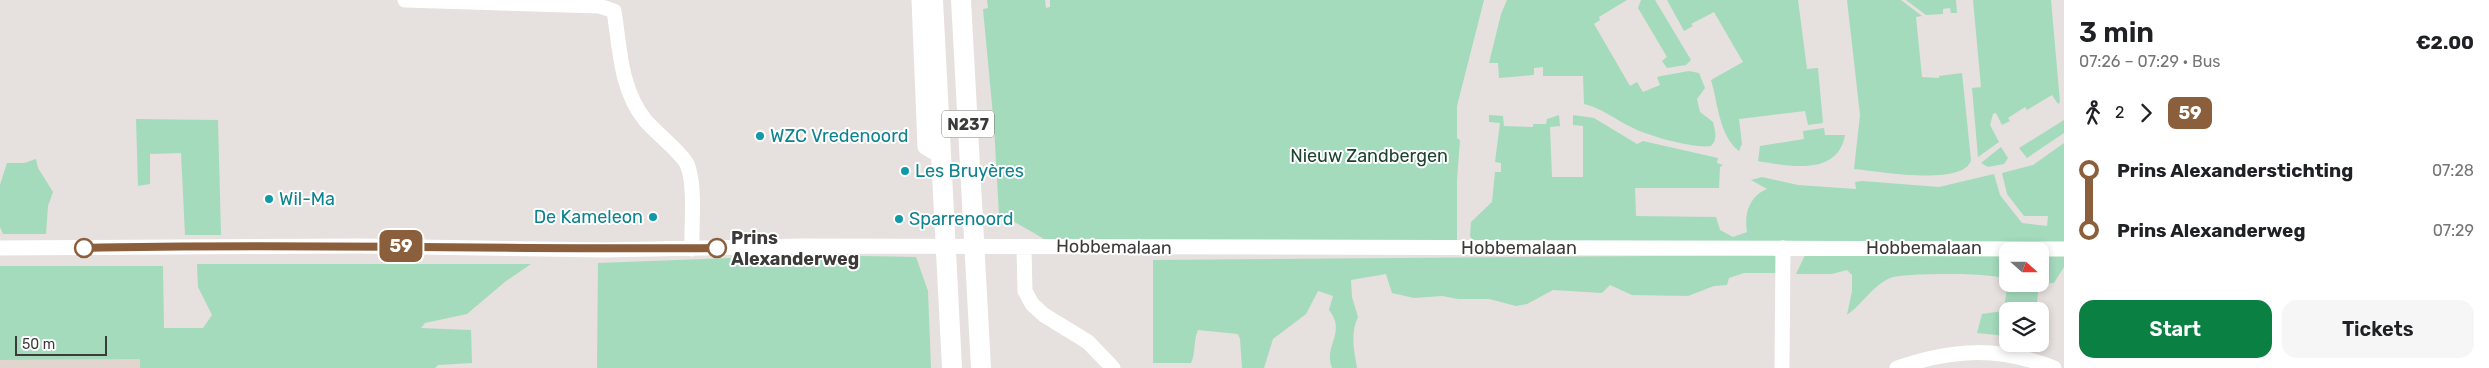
<!DOCTYPE html>
<html lang="en">
<head>
<meta charset="utf-8">
<style>
  body { margin:0; font-family:Rubik,sans-serif; background:#f6f6f6; color:#202124; height:100vh; display:flex; flex-direction:column; font-size:19px; white-space:nowrap }
  * { box-sizing:border-box; margin:0 }
  p { font-size:16px; color:#757577 }
  .icon { flex:none; width:28px; height:28px; fill:none; stroke:currentColor; stroke-width:2; stroke-linecap:round; stroke-linejoin:round }
  .map { position:relative; flex:1; overflow:hidden }
  .panel { display:flex; flex-direction:column; background:#fff; width:425px }
  .panel>* { flex:none }
  .badge { padding:0 10px; border-radius:8px; font-size:18px; line-height:32px }
  .needle { width:32px; rotate:111deg }
  .controls { position:absolute; left:1999px; top:242px; display:grid; gap:10px }
  .controls a { display:grid; place-items:center; width:50px; height:50px; border-radius:10px; background:#fff; box-shadow:0 2px 8px #0003; font-size:25px }
  .scale { position:absolute; left:15px; bottom:12px; width:92px; box-sizing:border-box; padding-left:5px; border:2px solid #3d3b3a; border-top:0; font-size:14px; line-height:18px; white-space:nowrap; color:#3d3b3a; -webkit-text-stroke:4px #fff; paint-order:stroke }
  .map>.badge { position:absolute; translate:-50% -50%; box-shadow:0 0 0 2px #fff }
  .legs { display:flex; align-items:center; gap:8px; height:55px; padding:0 15px; font-size:16px }
  .legs p { margin-inline-start:auto }
  .headline { display:flex; align-items:center; justify-content:space-between; height:85px; padding:0 15px }
  h1 { font-size:28px; font-weight:600; line-height:38px }
  .cta { display:flex; gap:10px; margin-top:auto; padding:10px 15px }
  .cta a { flex:1; height:58px; border-radius:15px; background:#0b8043; color:#fff; font-size:20px; font-weight:600; line-height:58px; text-align:center }
  .cta a+a { background:#f6f6f6; color:#202124 }
  ul { padding:0 15px; list-style:none }
  li { display:flex; align-items:center; gap:18px; height:60px; font-size:19px }
  li i { display:grid; place-items:center; width:8px; height:100%; margin:0 6px; background:currentColor }
  li i::after { content:''; width:12px; height:12px; margin:-6px; border:4px solid; border-radius:50%; background:#fff }
  li p { margin-inline-start:auto }
  li:first-child i { background:linear-gradient(#0000 50%,currentColor 0) }
  li:last-child i { background:linear-gradient(currentColor 50%,#0000 0) }
  main { display:flex; flex:1; min-height:0 }
  .map>svg:first-child { display:block }
  .built { fill:#e2d4ce }
  .green { fill:#a4dbbd }
  .lines { fill:none; stroke-linecap:round; stroke-linejoin:round }
  .minor { stroke:#fff; stroke-width:15 }
  .major { stroke:#fff; stroke-width:20 }
  .line-1-casing { stroke:#fff; stroke-width:11 }
  .line-1 { stroke:#8b5e3c; stroke-width:8 }
  .culture-dot { fill:#0f9aa8; stroke:#fff; stroke-width:2 }
  .stop-1-dot { fill:#fff; stroke:#8b5e3c; stroke-width:2.5 }
  .labels { text-anchor:middle; dominant-baseline:central; stroke-width:4; stroke-linejoin:round; paint-order:stroke }
  .shield { fill:#fff; stroke:#777675; stroke-width:1 }
  .shield-label { font-size:16px; font-weight:bold; fill:#3d3b3a }
  .culture-label { font-size:18px; fill:#0d838f; stroke:#fff; text-anchor:start }
  .park-label { font-size:18px; fill:#1d4331; stroke:#fff }
  .stop-label { font-size:18px; font-weight:bold; fill:#3d3b3a; stroke:#fff; text-anchor:start }
  .street-label { font-size:18px; fill:#3d3b3a; stroke:#fff }
</style>
</head>
<body>
<main>
<div class="map">
<svg width="2064" height="368" viewBox="0 0 2064 368">
  <rect width="100%" height="100%" fill="#e6e0de"/>
  <path class="built" d="M 140,359 L 140,368 L 0,368 L 0,360 Z"/>
  <path class="green" d="M 987,0 L 1045,0 L 1046,8 L 1050,7 L 1050,0 L 1484,0 L 1457,106 L 1457,138 L 1460,140 L 1457,180 L 1457,243 L 1047,241 C 1036,234 1012,220 999,215 L 994,126 L 983,9 L 988,8 Z
    M 1507,0 L 1627,0 L 1599,17 L 1600,20 L 1594,24 L 1630,86 L 1637,82 L 1643,92 L 1660,85 L 1657,77 L 1661,76 L 1689,71 L 1699,73 L 1705,88 L 1697,99 L 1700,112 L 1713,122 C 1715,131 1718,139 1711,146 C 1693,149 1645,135 1629,126 C 1613,118 1601,108 1584,104 L 1583,76 L 1543,76 L 1543,67 L 1534,68 L 1534,75 L 1499,78 L 1498,63 L 1489,63 L 1501,14 Z
    M 1641,0 L 1655,0 L 1691,60 L 1686,65 L 1667,68 L 1662,61 L 1667,57 L 1638,8 Z
    M 1667,0 L 1798,0 L 1807,69 L 1818,68 L 1823,123 L 1808,125 L 1805,111 L 1739,119 L 1742,144 L 1739,151 C 1719,136 1718,103 1711,80 L 1743,62 L 1714,12 L 1691,24 L 1693,26 L 1684,31 Z
    M 1847,0 L 1901,0 L 1922,16 L 1916,17 L 1922,77 L 1939,78 L 1939,76 L 1962,73 L 1971,160 C 1964,187 1877,171 1854,169 L 1860,115 Z
    M 1906,0 L 1956,0 L 1957,13 L 1951,13 L 1950,8 L 1943,9 L 1943,14 L 1926,15 Z
    M 1973,0 L 2051,0 L 2060,102 L 2058,104 L 2052,95 L 2027,110 L 2025,107 L 2008,118 L 2010,121 L 2002,125 L 1996,113 L 1993,114 L 1990,125 L 1999,142 L 1978,157 L 1972,88 L 1981,87 Z
    M 1489,115 L 1503,116 L 1504,126 L 1533,127 L 1533,124 L 1546,124 L 1547,119 L 1559,115 L 1560,126 L 1550,127 L 1552,177 L 1583,177 L 1583,126 L 1573,125 L 1573,115 L 1594,118 L 1637,144 L 1643,141 L 1718,158 L 1717,163 L 1723,165 L 1720,167 L 1719,188 L 1635,188 L 1636,216 L 1716,217 L 1720,230 L 1733,237 L 1747,232 C 1744,215 1749,196 1767,189 L 1751,180 L 1762,177 L 1798,185 L 1856,189 L 1855,182 L 1862,181 L 1939,187 L 1994,174 L 2000,195 L 2022,223 L 2047,226 L 2048,216 L 2024,216 L 2007,194 L 2002,173 L 2033,165 L 2064,143 L 2064,245 L 1473,241 L 1470,236 L 1471,222 L 1492,202 L 1495,172 L 1501,172 L 1501,163 L 1495,162 L 1500,123 L 1489,122 Z
    M 136,119 L 218,120 L 221,235 L 185,235 L 181,153 L 150,154 L 150,184 L 138,186 Z
    M 2064,120 L 2064,133 L 2027,158 L 2019,148 Z
    M 1824,128 L 1825,135 L 1845,135 C 1838,177 1787,166 1758,161 L 1760,146 L 1804,139 L 1803,131 Z
    M 2001,147 L 2008,158 L 2004,164 L 1988,167 L 1981,163 Z
    M 36,159 L 38,168 L 53,192 L 48,206 L 46,234 L 3,234 L 0,227 L 0,185 L 7,163 L 24,163 Z
    M 812,255 L 916,257 L 928,291 L 931,368 L 597,368 L 598,263 Z
    M 1773,255 L 1777,257 L 1776,273 L 1744,273 L 1729,278 L 1727,285 L 1714,286 L 1688,296 L 1632,295 L 1610,285 L 1602,293 L 1553,290 L 1527,304 L 1516,306 L 1489,299 L 1458,299 L 1442,296 L 1414,298 L 1392,293 L 1386,274 L 1351,280 L 1352,297 L 1358,317 C 1350,334 1354,350 1357,368 L 1332,368 C 1323,345 1347,333 1329,310 L 1333,296 L 1318,291 L 1306,314 L 1273,339 L 1264,368 L 1242,368 L 1240,339 L 1238,334 L 1198,330 C 1193,341 1196,352 1191,363 L 1153,363 L 1153,260 Z
    M 1805,255 L 2007,256 L 2007,280 C 1999,272 1902,273 1890,278 C 1871,287 1863,304 1847,315 L 1852,291 L 1852,275 L 1847,270 L 1832,274 L 1796,274 Z
    M 2040,256 L 2064,256 L 2064,267 L 2054,283 L 2040,284 Z
    M 197,264 L 531,264 L 506,281 L 467,314 L 425,323 L 421,328 L 471,330 L 472,363 L 438,365 L 435,368 L 140,368 L 140,359 L 0,360 L 0,266 L 163,266 L 164,328 L 203,328 L 212,315 L 198,287 Z
    M 2008,284 L 2039,284 L 2036,311 L 2008,311 L 2007,336 L 1977,333 L 1982,314 L 2003,311 Z"/>
  <g class="lines">
    <path class="minor" d="M 405,0 L 599,6 L 614,11 C 620,48 620,89 645,120 C 655,132 681,152 687,164 C 696,185 691,226 692,249
      M 919,0 L 925,147 L 942,157
      M 0,248 L 360,246 L 604,250 L 801,246 L 2064,249
      M 1024,248 L 1025,291 L 1032,304 L 1044,315 L 1088,342 L 1113,368
      M 1782,368 L 1783,248
      M 1897,368 C 1952,349 1998,346 2054,368"/>
    <path class="major" d="M 933,0 L 952,368
      M 961,0 L 981,368"/>
  </g>
  <g class="lines">
    <defs>
      <path id="line-1" d="M 84,248 C 295,243 506,250 717,248"/>
    </defs>
    <use href="#line-1" class="line-1-casing"/>
    <use href="#line-1" class="line-1"/>
  </g>
  <g class="culture-dot">
    <circle cx="760" cy="136" r="5"/>
    <circle cx="905" cy="171" r="5"/>
    <circle cx="269" cy="199" r="5"/>
    <circle cx="653" cy="217" r="5"/>
    <circle cx="899" cy="219" r="5"/>
  </g>
  <g class="stop-1-dot">
    <circle cx="84" cy="248" r="9"/>
    <circle cx="717" cy="248" r="9"/>
  </g>
  <g class="labels">
    <rect class="shield" x="942" y="110.5" width="52" height="27" rx="4"/>
    <g class="shield-label">
      <text x="968" y="124">N237</text>
    </g>
    <g class="culture-label">
      <text x="770" y="136">WZC Vredenoord</text>
      <text x="915" y="171">Les Bruyères</text>
      <text x="279" y="199">Wil-Ma</text>
      <text x="643" y="217" text-anchor="end">De Kameleon</text>
      <text x="909" y="219">Sparrenoord</text>
    </g>
    <g class="park-label">
      <text x="1369" y="156">Nieuw Zandbergen</text>
    </g>
    <g class="stop-label">
      <text x="731" y="238">Prins<tspan x="731" dy="21">Alexanderweg</tspan></text>
    </g>
    <g class="street-label">
      <text transform="translate(1114 247) rotate(1)">Hobbemalaan</text>
      <text x="1519" y="248">Hobbemalaan</text>
      <text x="1924" y="248">Hobbemalaan</text>
    </g>
  </g>
</svg>
<div class="controls">
<a><svg class="needle" viewBox="-14 -14 28 28"><path d="M0-13l5 13h-10z" fill="#e53935"/><path d="M0 13l5-13h-10z" fill="#757577"/></svg></a>
<a><svg class="icon" aria-label="layers" viewBox="0 0 24 24"><path d="M12 4l9 5-9 5-9-5zM3 14l9 5 9-5"/></svg></a>
</div>
<div class="scale">50 m</div>
<b class="badge" style="left:401px;top:246px;background:#8b5e3c;color:#fff">59</b>
</div>
<section class="panel">
<div class="headline"><div><h1>3 min</h1><p>07:26 – 07:29 · Bus</p></div><b>€2.00</b></div>
<div class="legs"><svg class="icon" aria-label="walk" viewBox="0 0 24 24"><circle cx="13" cy="4" r="2"/><path d="M13 8l-2 6 4 7M11 14l-3 7M7 12l3-4h3l4 4"/></svg>2<svg class="icon" aria-label="forward" viewBox="0 0 24 24"><path d="M9 5l7 7-7 7"/></svg><b class="badge" style="background:#8b5e3c;color:#fff">59</b></div>
<ul>
<li><i style="color:#8b5e3c"></i><b>Prins Alexanderstichting</b><p>07:28</p></li>
<li><i style="color:#8b5e3c"></i><b>Prins Alexanderweg</b><p>07:29</p></li>
</ul>
<div class="cta"><a>Start</a><a>Tickets</a></div>
</section>
</main>
</body>
</html>
